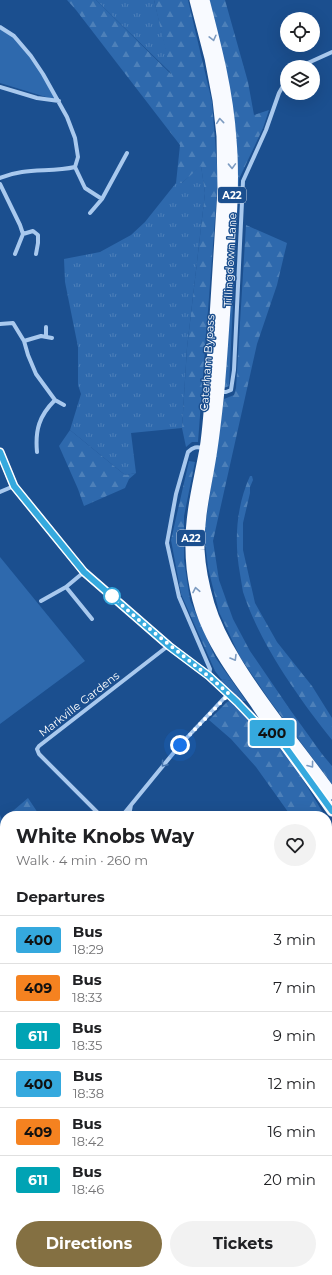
<!DOCTYPE html>
<html lang="en">
<head>
<meta charset="utf-8">
<style>
  body { margin:0; font-family:Montserrat,sans-serif; background:#f2f2f2; color:#202124; height:100vh; display:flex; flex-direction:column; font-size:15px; white-space:nowrap }
  * { box-sizing:border-box; margin:0 }
  p { font-size:13px; color:#757577 }
  .icon { flex:none; width:22px; height:22px; fill:none; stroke:currentColor; stroke-width:2; stroke-linecap:round; stroke-linejoin:round }
  .map { position:relative; flex:1; overflow:hidden }
  .sheet { position:absolute; left:0px; top:811px; width:332px; height:464px; display:flex; flex-direction:column; background:#fff; border-radius:16px 16px 0 0; box-shadow:0 4px 16px #0002 }
  .sheet>* { flex:none }
  .badge { padding:0 8px; border-radius:3px; font-size:14px; line-height:26px }
  .buttons { position:absolute; left:280px; top:12px; display:grid; gap:8px }
  .buttons a { display:grid; place-items:center; width:40px; height:40px; border-radius:50%; background:#fff; box-shadow:0 4px 16px #0002; font-size:20px }
  .you { position:absolute; width:20px; height:20px; margin:-10px; border:3px solid #fff; border-radius:50%; background:#1a73e8; box-shadow:0 0 0 6px #1a73e833 }
  .map>.badge { position:absolute; translate:-50% -50%; box-shadow:0 0 0 2px #fff }
  h2 { padding:0 16px; font-size:15px; line-height:36px }
  .round { display:grid; place-items:center; flex:none; width:42px; height:42px; border-radius:21px; background:#f2f2f2 }
  .head { display:flex; align-items:center; justify-content:space-between; height:68px; padding:0 16px }
  h1 { font-size:19px; font-weight:700; line-height:30px }
  .button { display:flex; gap:8px; margin-top:auto; padding:8px 16px }
  .button a { flex:1; height:46px; border-radius:24px; background:#847042; color:#fff; font-size:16px; font-weight:700; line-height:46px; text-align:center }
  .button a+a { background:#f2f2f2; color:#202124 }
  ul { padding:0; list-style:none }
  li { display:flex; align-items:center; gap:12px; height:48px; padding:0 16px; border-top:1px solid #e0e0e0 }
  li div { flex:1 }
  li b { display:block; font-size:15px }
  li em { font-style:normal }
  li .badge { min-width:44px; font-weight:700; text-align:center }
  .map>svg:first-child { display:block }
  .grass { fill:url(#grass-tufts) }
  .forest { fill:url(#forest-firs) }
  .park { fill:#2e69ad }
  .lines { fill:none; stroke-linecap:round; stroke-linejoin:round }
  .minor { stroke:#a9c9ee; stroke-width:4 }
  .secondary { stroke:#d6e6fa; stroke-width:8 }
  .trunk { stroke:#f8faff; stroke-width:11 }
  .oneway { stroke:#7e9cc1 }
  .oneway2 { stroke:#4674ac }
  .line-casing { stroke:#fff; stroke-width:9 }
  .line { stroke:#35a9de; stroke-width:6 }
  .walk { stroke:#fff; stroke-width:4; stroke-dasharray:0 7.2 }
  .stop-dot { fill:#fff; stroke:#35a9de; stroke-width:2 }
  .labels { text-anchor:middle; dominant-baseline:central; stroke-width:3; stroke-linejoin:round; paint-order:stroke }
  .shield { fill:#1b4f8f; stroke:#bbcadd; stroke-width:1 }
  .shield-label { font-size:10px; font-weight:bold; fill:#fff }
  .street-label { font-size:11px; fill:#fff; stroke:#1b4f8f }
</style>
</head>
<body>
<div class="map">
<svg width="332" height="1275" viewBox="0 0 332 1275">
  <defs>
    <pattern id="grass-tufts" width="24" height="20" patternUnits="userSpaceOnUse"><rect width="24" height="20" fill="#2e69ad"/><path d="M3 7l-1-3M5 7V3M7 7l1-3M15 17l-1-3M17 17v-4M19 17l1-3" fill="none" stroke="#4d80b9"/></pattern>
    <pattern id="forest-firs" width="22" height="20" patternUnits="userSpaceOnUse"><rect width="22" height="20" fill="#2e69ad"/><path d="M5 1l3.5 6h-7zM16 11l3.5 6h-7z" fill="#4d80b9"/></pattern>
  </defs>
  <rect width="100%" height="100%" fill="#1b4f8f"/>
  <path class="grass" d="M 96,0 L 154,0 L 172,74 Z
    M 201,165 L 205,193 L 187,348 L 182,428 L 131,433 L 136,473 L 125,475 L 70,430 L 81,394 L 78,385 L 78,347 L 65,282 L 64,259 L 100,252 L 131,235 L 145,222 L 176,183 L 182,183 Z
    M 222,679 L 232,681 L 246,701 L 241,701 L 220,682 Z
    M 332,946 L 332,1275 L 297,1275 L 297,1270 L 327,1270 L 327,949 Z
    M 143,1270 L 175,1270 L 153,1275 L 133,1275 Z"/>
  <path class="forest" d="M 67,0 L 96,0 L 171,74 L 154,0 L 188,0 L 212,102 L 218,179 L 198,442 L 192,442 L 186,447 L 182,428 L 187,348 L 205,193 L 201,166 L 182,183 L 176,183 L 180,145 L 76,10 Z
    M 207,0 L 225,0 L 248,82 L 254,115 L 269,110 L 263,128 L 239,179 L 229,386 L 222,389 L 235,209 Z
    M 246,225 L 287,243 L 277,285 L 257,344 L 213,541 L 219,580 L 233,619 L 250,651 L 291,711 L 322,754 L 332,766 L 332,784 L 270,701 L 240,657 L 219,612 L 208,568 L 204,534 L 224,399 L 234,395 L 236,388 Z
    M 70,430 L 125,475 L 136,473 L 129,479 L 125,488 L 84,506 L 78,489 L 59,446 Z
    M 189,461 L 195,462 L 184,516 L 184,560 L 190,600 L 215,657 L 232,681 L 221,679 L 215,671 L 181,594 L 171,540 Z
    M 250,476 L 252,476 L 253,480 L 250,487 L 250,493 L 243,523 L 243,550 L 255,603 L 277,642 L 312,686 L 332,718 L 332,740 C 298,697 260,644 243,592 C 242,586 241,580 240,574 C 234,541 236,507 250,476 Z
    M 232,700 L 246,717 L 275,741 L 294,765 L 325,816 L 291,816 L 256,767 L 231,739 L 209,720 L 227,702 Z
    M 28,798 L 40,816 L 7,816 Z
    M 0,815 L 2,820 L 5,818 L 5,1270 L 128,1270 L 129,1275 L 0,1275 Z
    M 327,819 L 332,827 L 332,845 L 327,847 Z
    M 245,1270 L 263,1270 L 265,1274 L 268,1270 L 297,1270 L 297,1275 L 245,1275 Z"/>
  <path class="park" d="M 0,27 L 14,36 L 31,56 L 59,101 L 0,83 Z
    M 0,557 L 85,661 L 0,724 Z
    M 327,879 L 332,886 L 332,926 L 327,929 Z"/>
  <g class="lines">
    <path class="minor" d="M 0,27 L 14,36 L 31,56 L 43,74 L 67,117 L 75,138 L 78,157 L 75,167 C 50,173 25,167 0,178
      M 299,67 L 332,52
      M 0,87 L 37,98 L 59,101
      M 75,167 L 85,188 L 102,199
      M 0,184 L 20,225 L 23,234 L 15,254
      M 90,213 L 102,199 L 127,153
      M 23,234 L 33,231 L 38,235 L 38,243 L 36,254
      M 0,324 L 13,323 L 24,341 L 28,355 L 36,374 L 55,400 L 64,405
      M 46,336 L 46,327
      M 24,341 L 41,336 L 52,338
      M 219,392 L 226,392 L 231,390 L 234,370 L 243,181 L 266,130 L 279,93 L 287,79
      M 204,448 C 197,447 194,446 188,452 L 176,494 L 167,543 L 179,597 L 210,669 L 209,676
      M 37,452 C 35,430 39,416 55,400
      M 0,492 L 14,486
      M 66,587 L 92,619
      M 41,601 L 66,587 L 84,572
      M 131,805 L 180,745 L 228,694
      M 101,816 L 39,754 L 37,749 L 39,746 L 168,646
      M 122,816 L 131,805 L 129,816"/>
    <path class="secondary" d="M 0,452 L 14,486 L 84,572 L 169,646 L 209,676 L 237,702 L 255,720 L 277,736"/>
    <path class="trunk" d="M 195,0 L 210,58 L 218,100 L 222,136 L 223,190 L 209,413 C 208,425 207,437 205,449 C 199,482 190,514 191,548 C 191,574 197,604 208,628 C 221,657 240,681 258,707 C 282,742 308,776 332,811
      M 204,0 C 216,46 228,92 231,140 C 235,186 230,233 227,279 C 224,319 222,360 218,400 C 216,418 214,437 211,455 C 206,487 198,518 199,550 C 200,568 204,587 209,604 C 215,624 225,643 236,661 C 264,708 300,749 332,794"/>
  </g>
  <defs><path id="oneway-chevron" d="M-2-3.5L2.5 0L-2 3.5" fill="none" stroke-width="1.6" stroke-linecap="round" stroke-linejoin="round"/></defs>
  <g class="oneway">
    <use href="#oneway-chevron" transform="translate(213 38) rotate(76)"/>
    <use href="#oneway-chevron" transform="translate(220 121) rotate(-96)"/>
    <use href="#oneway-chevron" transform="translate(232 166) rotate(88)"/>
    <use href="#oneway-chevron" transform="translate(196 590) rotate(-101)"/>
    <use href="#oneway-chevron" transform="translate(234 658) rotate(59)"/>
    <use href="#oneway-chevron" transform="translate(311 765) rotate(53)"/>
  </g>
  <use class="oneway2" href="#oneway-chevron" transform="translate(164 764) rotate(130)"/>
  <g class="lines">
    <defs>
      <path id="line" d="M 0,452 L 14,486 L 84,572 L 169,646 L 209,676 L 237,702 L 254,720 L 279,738 L 332,811"/>
    </defs>
    <use href="#line" class="line-casing"/>
    <use href="#line" class="line"/>
    <path class="walk" d="M 112,596 C 149,631 191,660 229,694 L 180,745"/>
  </g>
  <circle class="stop-dot" cx="112" cy="596" r="8"/>
  <g class="labels">
    <g class="shield">
      <rect x="218" y="187" width="28" height="16" rx="3"/>
      <rect x="177" y="530" width="28" height="16" rx="3"/>
    </g>
    <g class="shield-label">
      <text x="232" y="195">A22</text>
      <text x="191" y="538">A22</text>
    </g>
    <g class="street-label">
      <text transform="translate(230 260) rotate(-87)">Tillingdown Lane</text>
      <text transform="translate(207 363) rotate(-86)">Caterham Bypass</text>
      <text transform="translate(79 704) rotate(-38)">Markville Gardens</text>
    </g>
  </g>
</svg>
<div class="buttons">
<a><svg class="icon" aria-label="locate" viewBox="0 0 24 24"><circle cx="12" cy="12" r="6"/><path d="M12 2v4M12 18v4M2 12h4M18 12h4"/></svg></a>
<a><svg class="icon" aria-label="layers" viewBox="0 0 24 24"><path d="M12 4l9 5-9 5-9-5zM3 14l9 5 9-5"/></svg></a>
</div>
<div class="you" style="left:180px;top:745px"></div>
<b class="badge" style="left:272px;top:733px;background:#35a9de;color:#111">400</b>
<section class="sheet">
<div class="head"><div><h1>White Knobs Way</h1><p>Walk · 4 min · 260 m</p></div><a class="round"><svg class="icon" aria-label="heart" viewBox="0 0 24 24"><path d="M12 20l-8-8c-3-5 5-10 8-4 3-6 11-1 8 4z"/></svg></a></div>
<h2>Departures</h2>
<ul>
<li><span class="badge" style="background:#35a9de;color:#111">400</span><div><b>Bus</b><p>18:29</p></div><em>3 min</em></li>
<li><span class="badge" style="background:#f58220;color:#111">409</span><div><b>Bus</b><p>18:33</p></div><em>7 min</em></li>
<li><span class="badge" style="background:#00a3b4;color:#fff">611</span><div><b>Bus</b><p>18:35</p></div><em>9 min</em></li>
<li><span class="badge" style="background:#35a9de;color:#111">400</span><div><b>Bus</b><p>18:38</p></div><em>12 min</em></li>
<li><span class="badge" style="background:#f58220;color:#111">409</span><div><b>Bus</b><p>18:42</p></div><em>16 min</em></li>
<li><span class="badge" style="background:#00a3b4;color:#fff">611</span><div><b>Bus</b><p>18:46</p></div><em>20 min</em></li>
</ul>
<div class="button"><a>Directions</a><a>Tickets</a></div>
</section>
</div>
</body>
</html>
